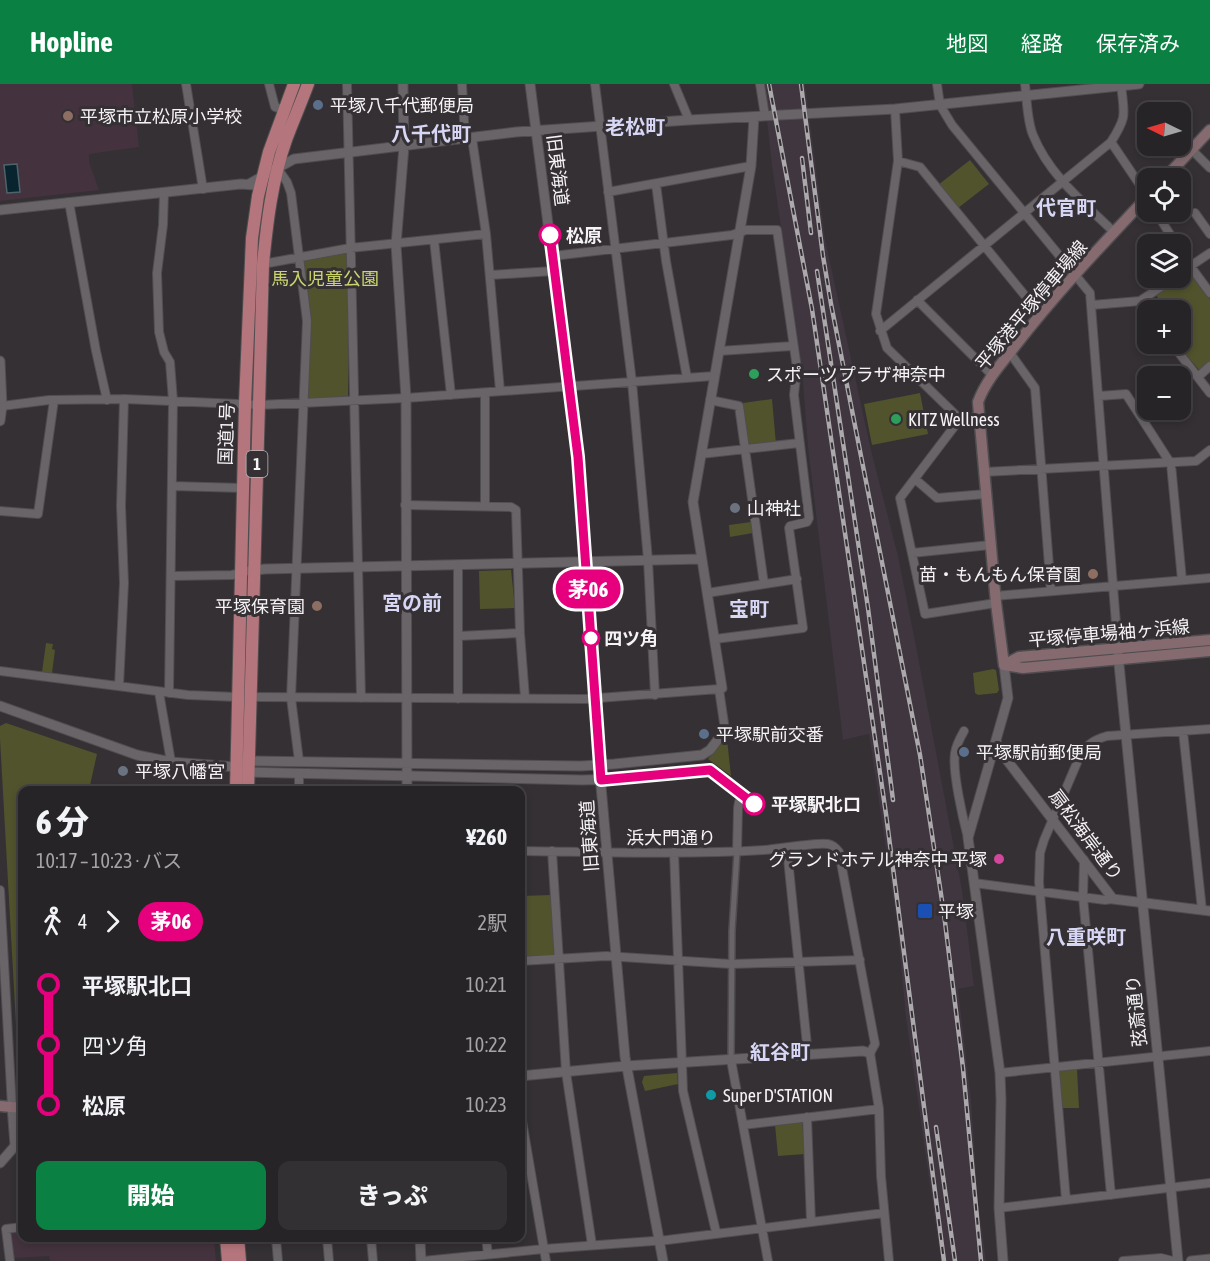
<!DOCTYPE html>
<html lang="ja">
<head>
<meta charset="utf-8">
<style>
  body { margin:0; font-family:"Asap Condensed","Noto Sans JP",sans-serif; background:#333033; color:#f1f3f6; height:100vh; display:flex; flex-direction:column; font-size:22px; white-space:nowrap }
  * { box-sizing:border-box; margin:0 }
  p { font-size:20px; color:#a4a4a7 }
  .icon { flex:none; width:33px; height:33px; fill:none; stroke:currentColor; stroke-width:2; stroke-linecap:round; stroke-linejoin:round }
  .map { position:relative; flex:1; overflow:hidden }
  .side { position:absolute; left:18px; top:702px; width:507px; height:456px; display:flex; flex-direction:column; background:#272427; border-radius:12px; box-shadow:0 3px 9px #0003,0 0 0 2px #434144 }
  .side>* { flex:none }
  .badge { padding:0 12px; border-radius:20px; font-size:21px; line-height:39px }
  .needle { width:39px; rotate:275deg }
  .buttons { position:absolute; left:1137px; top:18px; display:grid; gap:12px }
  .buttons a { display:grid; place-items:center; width:54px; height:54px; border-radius:12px; background:#272427; box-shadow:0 3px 9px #0003,0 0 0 2px #434144; font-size:30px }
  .map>.badge { position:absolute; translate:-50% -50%; box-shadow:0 0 0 3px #fff }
  .legs { display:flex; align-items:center; gap:9px; height:66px; padding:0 18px; font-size:20px }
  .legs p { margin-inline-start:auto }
  .head { display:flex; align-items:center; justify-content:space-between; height:102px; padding:0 18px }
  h1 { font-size:33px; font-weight:800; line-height:45px }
  .primary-button { display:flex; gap:12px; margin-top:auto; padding:12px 18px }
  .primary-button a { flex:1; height:69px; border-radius:12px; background:#0b8043; color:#fff; font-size:24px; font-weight:800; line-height:69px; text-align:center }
  .primary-button a+a { background:#333033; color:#f1f3f6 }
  ul { padding:0 18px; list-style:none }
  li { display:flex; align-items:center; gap:21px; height:60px; font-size:22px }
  li i { display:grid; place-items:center; width:9px; height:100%; margin:0 8px; background:currentColor }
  li i::after { content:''; width:15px; height:15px; margin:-8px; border:4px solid; border-radius:50%; background:#272427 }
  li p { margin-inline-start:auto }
  li:first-child i { background:linear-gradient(#0000 50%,currentColor 0) }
  li:last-child i { background:linear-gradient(currentColor 50%,#0000 0) }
  header { display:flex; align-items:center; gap:36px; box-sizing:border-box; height:84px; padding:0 30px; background:#0b8043; color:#fff }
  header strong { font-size:28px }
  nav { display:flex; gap:33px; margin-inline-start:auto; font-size:21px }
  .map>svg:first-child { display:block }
  .built { fill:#3f363f }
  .education { fill:#44333e }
  .green { fill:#50532c }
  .water { fill:#08252f; stroke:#4f636b; stroke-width:1.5 }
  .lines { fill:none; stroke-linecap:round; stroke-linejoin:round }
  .pedestrian-casing { stroke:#504d50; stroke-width:8 }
  .minor-casing { stroke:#504d50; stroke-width:10 }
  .tertiary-casing { stroke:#504d50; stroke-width:11 }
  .secondary-casing { stroke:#504d50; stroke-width:13 }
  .trunk-casing { stroke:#504d50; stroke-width:14 }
  .pedestrian { stroke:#696468; stroke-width:5 }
  .minor { stroke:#696468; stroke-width:8 }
  .tertiary { stroke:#696468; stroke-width:9 }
  .secondary { stroke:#856b70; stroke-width:10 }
  .trunk { stroke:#b4767c; stroke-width:12 }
  .rail-casing { stroke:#aca9ac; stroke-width:4.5 }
  .rail { stroke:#343034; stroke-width:2; stroke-dasharray:7; stroke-linecap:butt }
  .line-1-casing { stroke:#fff; stroke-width:14 }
  .line-1 { stroke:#e6007e; stroke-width:9 }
  .service-dot { fill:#5c6f8a; stroke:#343034; stroke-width:2 }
  .education-dot { fill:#8d6e63; stroke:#343034; stroke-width:2 }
  .stop-1-dot { fill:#fff; stroke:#e6007e; stroke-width:3 }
  .leisure-dot { fill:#2e9e5b; stroke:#343034; stroke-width:2 }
  .worship-dot { fill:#6b7280; stroke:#343034; stroke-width:2 }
  .hotel-dot { fill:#d1479c; stroke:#343034; stroke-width:2 }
  .transit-dot { fill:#1a4fb4; stroke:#343034; stroke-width:2 }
  .culture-dot { fill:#0f9aa8; stroke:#343034; stroke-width:2 }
  .labels { text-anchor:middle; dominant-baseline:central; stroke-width:6; stroke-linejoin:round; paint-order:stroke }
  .shield { fill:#343034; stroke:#bcb8bc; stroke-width:1.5 }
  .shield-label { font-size:16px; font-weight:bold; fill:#f6f3f6 }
  .poi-label { font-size:18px; fill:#f6f3f6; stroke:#343034; text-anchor:start }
  .street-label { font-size:18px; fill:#f6f3f6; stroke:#343034 }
  .stop-label { font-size:18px; font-weight:bold; fill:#f6f3f6; stroke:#343034; text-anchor:start }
  .park-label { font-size:18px; fill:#cbd46d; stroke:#343034 }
  .neighbourhood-label { font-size:20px; font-weight:bold; fill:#d7d6f4; stroke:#343034 }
</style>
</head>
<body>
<header>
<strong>Hopline</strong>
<nav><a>地図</a><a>経路</a><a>保存済み</a></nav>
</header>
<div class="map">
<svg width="1210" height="1177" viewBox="0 0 1210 1177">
  <rect width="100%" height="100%" fill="#343034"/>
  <path class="built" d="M 763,0 L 805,0 L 825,155 L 870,362 L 898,472 L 916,562 L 962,806 L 974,902 L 958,905 L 971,1016 L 978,1118 L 986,1177 L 941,1177 L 906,934 L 897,839 L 869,650 L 843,656 L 808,363 L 802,285 L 772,82 Z"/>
  <path class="education" d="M 0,0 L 132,0 L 139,63 L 89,70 L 89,78 L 99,106 L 0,117 Z
    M 22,1146 L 22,1154 L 214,1154 L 216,1177 L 50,1177 L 49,1172 L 14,1174 L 11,1151 L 12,1147 Z"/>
  <path class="green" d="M 970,76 L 989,100 L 958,124 L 938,101 Z
    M 350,164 L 348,316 L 306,316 L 307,237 L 299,174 Z
    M 1188,190 L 1191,190 L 1210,215 L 1210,278 L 1200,287 L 1177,260 L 1180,260 L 1180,226 L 1160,226 L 1164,223 L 1156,211 Z
    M 920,309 L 928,350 L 872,361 L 864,320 Z
    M 772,315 L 776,360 L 747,363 L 743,319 Z
    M 751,438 L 753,449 L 730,453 L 729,441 Z
    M 511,486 L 515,524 L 480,525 L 479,487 Z
    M 46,559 L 53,560 L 52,565 L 55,566 L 52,589 L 42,588 Z
    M 993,585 L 996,586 L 999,606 L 997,609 L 978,611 L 975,609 L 973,589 Z
    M 6,639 L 97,670 L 89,706 L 22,706 L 22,1012 L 20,1012 L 0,655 L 0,642 Z
    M 726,654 L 727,655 L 731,692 L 708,675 Z
    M 551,811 L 554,871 L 553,873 L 521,874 L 520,812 Z
    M 1077,985 L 1079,1024 L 1061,1024 L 1059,987 Z
    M 677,989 L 678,1000 L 645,1007 L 642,998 L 644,992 Z
    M 802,1038 L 805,1070 L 778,1072 L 775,1041 Z"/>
  <path class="water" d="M 17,80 L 20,108 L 7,109 L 4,81 Z"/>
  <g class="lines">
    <defs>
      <path id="pedestrian" d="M 731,976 L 732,847 L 737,768"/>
      <path id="minor" d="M 186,0 L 203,105
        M 269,0 L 275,23 L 284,26
        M 347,0 L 361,614
        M 462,0 L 465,54
        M 595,0 L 632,298 L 648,476 L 655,611
        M 674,0 L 689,36
        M 760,0 L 765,32
        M 937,0 L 940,21 L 952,41 L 1090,209 L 1118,565
        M 1025,0 C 1027,16 1027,37 1033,51 C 1049,91 1084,119 1114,148
        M 895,25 L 898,77 L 876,230 L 887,264 L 960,335
        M 472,54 L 486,150 L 500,307
        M 1111,58 L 1148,113
        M 1192,66 L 1210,84
        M 898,77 L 920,83 L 1040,230
        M 278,85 L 287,98 L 291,109 L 307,237 L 291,614 L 299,677
        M 656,100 L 666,177 L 687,294
        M 608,108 L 751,82
        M 164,109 L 163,141 L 157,189 L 159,248 L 164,268 L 170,278 L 173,317 L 169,609
        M 69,118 L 96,267 L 107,316
        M 1156,128 L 1176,160
        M 1195,129 L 1210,150
        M 434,156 L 451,311
        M 1180,168 L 1210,209
        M 553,172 L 732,151 L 746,146 L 777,146 L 797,284 L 794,311 L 809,434 L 807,438 L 790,442 L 789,444 L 803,544 L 715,555
        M 263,180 L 350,164 L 486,150
        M 1180,189 L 1210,169
        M 490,191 L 554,187
        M 917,216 L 992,291
        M 1140,217 L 1174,194
        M 1092,221 L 1140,217 L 1148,227
        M 880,247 L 1111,58 C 1128,31 1124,31 1121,0
        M 1172,260 L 1210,309
        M 719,267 L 793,262
        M 1010,269 L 1035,304 L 1051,507
        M 1198,293 L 1210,282
        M 485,309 L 485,422
        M 1099,312 L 1126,310 L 1171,380 L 1182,496
        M 710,316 L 739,322 L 764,500
        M 2,322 L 49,316 L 124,315 L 259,321 L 406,314 L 714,292
        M 978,333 L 960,335 L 900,414 L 925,530 L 996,519
        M 701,370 L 799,359
        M 984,388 L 1196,377 L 1210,366
        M 915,395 L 937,414 L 986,410
        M 172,402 L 243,404
        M 405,421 L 511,423 L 516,426 L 520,549 L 525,614
        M 0,427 L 38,430 L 54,316
        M 912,469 L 990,461
        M 172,492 L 232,491 L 241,489
        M 707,509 L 797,495
        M 995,512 L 1210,494
        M 459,552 L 520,549
        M 0,587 L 188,611 L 237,613
        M 119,602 L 124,499 L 121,422 L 124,315
        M 159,608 L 171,678
        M 251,613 L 585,615 L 719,605 L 725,646
        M 458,615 L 458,481
        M 964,647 C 960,654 956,661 955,669 C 952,687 963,735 968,754
        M 1183,647 L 1202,826
        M 299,706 L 299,689
        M 787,765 L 808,971
        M 520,767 C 602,768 683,771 764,766 C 780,765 815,758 828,760 C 833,761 836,764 839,768 L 875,960 L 870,969 L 879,1025 L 881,1092 L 889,1177
        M 552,767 L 566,988 L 592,1161
        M 674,768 L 683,1007 L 716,1148
        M 737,768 L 738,724 L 739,718 L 744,713
        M 1084,776 L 1083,813 L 1111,1111
        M 974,799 L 1105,816 L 1113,815
        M 0,806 L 12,1023
        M 520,877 L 606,872 L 731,880 L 860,876
        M 731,976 L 768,1177
        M 1000,989 L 1210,967
        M 520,1025 L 546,1177
        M 807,1033 L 811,1138
        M 743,1041 L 879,1025
        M 1066,1116 L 1039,798 L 1040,769 L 1044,756 L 1079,674 C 1086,661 1093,656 1107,652 L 1210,645
        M 999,1124 L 1210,1099
        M 276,1154 L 278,1177
        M 327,1154 L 329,1177
        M 371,1154 L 373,1177
        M 486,1154 L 488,1170
        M 10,1177 L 6,1145 L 22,1143
        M 423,1177 L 544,1165 L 667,1156 L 884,1129
        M 1123,1177 L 1161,1174 L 1173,1177"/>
      <path id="tertiary" d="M 403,0 L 404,62 L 396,161 L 406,314 L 407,706
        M 530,0 L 578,373 L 598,668 L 625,973 L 663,1177
        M 249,100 L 294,75 L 516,48 L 689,36 L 895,25 L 1139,0
        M 0,126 L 241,100 L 254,101
        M 0,277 L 2,322 L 0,337
        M 249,487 L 265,485 L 702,475
        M 1118,570 L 1178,1177
        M 719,605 L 722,604 L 693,418 L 751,82 L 754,33
        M 0,622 L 137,671 L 171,678 L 236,683 L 248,688 L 582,696 L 616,695 L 710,686 L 750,718 L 759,719
        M 996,657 L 1000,667 L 1113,815 L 1210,827
        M 244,679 L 249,677 L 581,682 L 614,680 L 702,671 L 710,666 L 725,646
        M 520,992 L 626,982 L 863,967 L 870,969
        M 12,1023 L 15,1061
        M 0,1079 L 22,1054
        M 420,1154 L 421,1177
        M 1003,1177 L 999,1124 L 1001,1016 L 1000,989 L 968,754 L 1008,614 L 1004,581
        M 1191,1177 L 1210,1175"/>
      <path id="secondary" d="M 1165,94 L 1210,46
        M 1004,581 L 996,519 L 978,318 C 986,296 1002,279 1016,261 C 1057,208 1102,161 1148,112
        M 1004,581 L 1019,573 L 1210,556
        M 1004,581 L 1023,584 L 1210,567
        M 0,1022 L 22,1024"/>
      <path id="trunk" d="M 236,706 L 245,320 L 252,154 L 258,112 L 269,68 L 294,0
        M 248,706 L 263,180 C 267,138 272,96 286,56 C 293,37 301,19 308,0
        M 226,1154 L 228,1177
        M 238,1154 L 240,1177"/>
    </defs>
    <use href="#pedestrian" class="pedestrian-casing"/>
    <use href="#minor" class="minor-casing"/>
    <use href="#tertiary" class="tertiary-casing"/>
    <use href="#secondary" class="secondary-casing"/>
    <use href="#trunk" class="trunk-casing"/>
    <use href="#pedestrian" class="pedestrian"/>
    <use href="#minor" class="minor"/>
    <use href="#tertiary" class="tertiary"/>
    <use href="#secondary" class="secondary"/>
    <use href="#trunk" class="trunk"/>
    <defs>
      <path id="rail" d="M 769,0 L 812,225 L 850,483 L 886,730 L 944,1177
        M 801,0 L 823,172 L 831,220 L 920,671 L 944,830 L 963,984 L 981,1177
        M 802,74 L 811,149
        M 817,187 L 868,524 L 893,716
        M 936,1043 L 955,1177"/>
    </defs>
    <use href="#rail" class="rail-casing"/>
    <use href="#rail" class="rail"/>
  </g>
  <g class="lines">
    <defs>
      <path id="line-1" d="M 550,151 L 578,373 L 601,696 L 710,686 L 754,720"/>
    </defs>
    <use href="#line-1" class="line-1-casing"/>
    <use href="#line-1" class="line-1"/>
  </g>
  <g class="service-dot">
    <circle cx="318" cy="21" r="6"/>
    <circle cx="704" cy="650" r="6"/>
    <circle cx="964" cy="668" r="6"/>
  </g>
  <g class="education-dot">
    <circle cx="68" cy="32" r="6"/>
    <circle cx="1093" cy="490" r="6"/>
    <circle cx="317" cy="522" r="6"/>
  </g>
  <g class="stop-1-dot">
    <circle cx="550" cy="151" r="10"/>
    <circle cx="591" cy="554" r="8"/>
    <circle cx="754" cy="720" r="10"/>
  </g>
  <g class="leisure-dot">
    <circle cx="754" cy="290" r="6"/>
    <circle cx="896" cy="335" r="6"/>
  </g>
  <g class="worship-dot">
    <circle cx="735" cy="424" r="6"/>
    <circle cx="123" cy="687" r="6"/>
  </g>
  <circle class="hotel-dot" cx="999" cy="775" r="6"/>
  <rect class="transit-dot" x="917" y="819" width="16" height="16" rx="3"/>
  <circle class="culture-dot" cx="711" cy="1011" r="6"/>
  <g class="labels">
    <rect class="shield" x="246.5" y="367" width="21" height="26" rx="4.5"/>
    <g class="shield-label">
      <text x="257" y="380">1</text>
    </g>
    <g class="poi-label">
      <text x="330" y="21">平塚八千代郵便局</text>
      <text x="80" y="32">平塚市立松原小学校</text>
      <text x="766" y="290">スポーツプラザ神奈中</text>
      <text x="908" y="335">KITZ Wellness</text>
      <text x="747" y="424">山神社</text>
      <text x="1081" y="490" text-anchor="end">苗・もんもん保育園</text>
      <text x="305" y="522" text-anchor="end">平塚保育園</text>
      <text x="716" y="650">平塚駅前交番</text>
      <text x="976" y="668">平塚駅前郵便局</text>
      <text x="135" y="687">平塚八幡宮</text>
      <text x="987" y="775" text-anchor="end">グランドホテル神奈中 平塚</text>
      <text x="938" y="827">平塚</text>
      <text x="723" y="1011">Super D'STATION</text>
    </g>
    <g class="street-label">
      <text transform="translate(558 86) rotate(83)">旧東海道</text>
      <text transform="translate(1031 221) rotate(-50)">平塚港平塚停車場線</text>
      <text transform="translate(226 350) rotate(-88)">国道1号</text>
      <text transform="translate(1109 549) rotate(-5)">平塚停車場袖ヶ浜線</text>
      <text transform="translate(1086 751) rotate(53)">扇松海岸通り</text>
      <text transform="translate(589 752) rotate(-94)">旧東海道</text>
      <text x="671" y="753">浜大門通り</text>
      <text transform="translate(1136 927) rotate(-96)">弦斎通り</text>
    </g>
    <g class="stop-label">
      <text x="566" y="151">松原</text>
      <text x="604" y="554">四ツ角</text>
      <text x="771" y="720">平塚駅北口</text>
    </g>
    <g class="park-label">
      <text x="325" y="194">馬入児童公園</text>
    </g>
    <g class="neighbourhood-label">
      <text x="635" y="42">老松町</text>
      <text x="431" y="49">八千代町</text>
      <text x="1066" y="123">代官町</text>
      <text x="412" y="518">宮の前</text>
      <text x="749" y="524">宝町</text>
      <text x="1086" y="852">八重咲町</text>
      <text x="780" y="967">紅谷町</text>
    </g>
  </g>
</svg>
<div class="buttons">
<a><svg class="needle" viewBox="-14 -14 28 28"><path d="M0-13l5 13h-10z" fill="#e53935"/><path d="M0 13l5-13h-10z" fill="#a4a4a7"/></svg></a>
<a><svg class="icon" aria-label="locate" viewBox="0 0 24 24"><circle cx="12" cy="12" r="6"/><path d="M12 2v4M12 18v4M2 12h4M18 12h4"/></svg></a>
<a><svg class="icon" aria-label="layers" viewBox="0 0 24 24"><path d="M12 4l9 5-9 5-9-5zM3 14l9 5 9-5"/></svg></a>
<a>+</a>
<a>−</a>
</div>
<b class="badge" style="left:588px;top:505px;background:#e6007e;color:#fff">茅06</b>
<section class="side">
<div class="head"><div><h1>6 分</h1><p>10:17 – 10:23 · バス</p></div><b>¥260</b></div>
<div class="legs"><svg class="icon" aria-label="walk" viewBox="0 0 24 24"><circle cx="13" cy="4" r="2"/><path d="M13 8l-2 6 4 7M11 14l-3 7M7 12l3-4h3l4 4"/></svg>4<svg class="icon" aria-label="forward" viewBox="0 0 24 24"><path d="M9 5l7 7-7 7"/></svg><b class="badge" style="background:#e6007e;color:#fff">茅06</b><p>2駅</p></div>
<ul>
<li><i style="color:#e6007e"></i><b>平塚駅北口</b><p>10:21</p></li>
<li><i style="color:#e6007e"></i><span>四ツ角</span><p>10:22</p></li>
<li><i style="color:#e6007e"></i><b>松原</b><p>10:23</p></li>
</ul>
<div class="primary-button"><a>開始</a><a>きっぷ</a></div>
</section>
</div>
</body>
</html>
